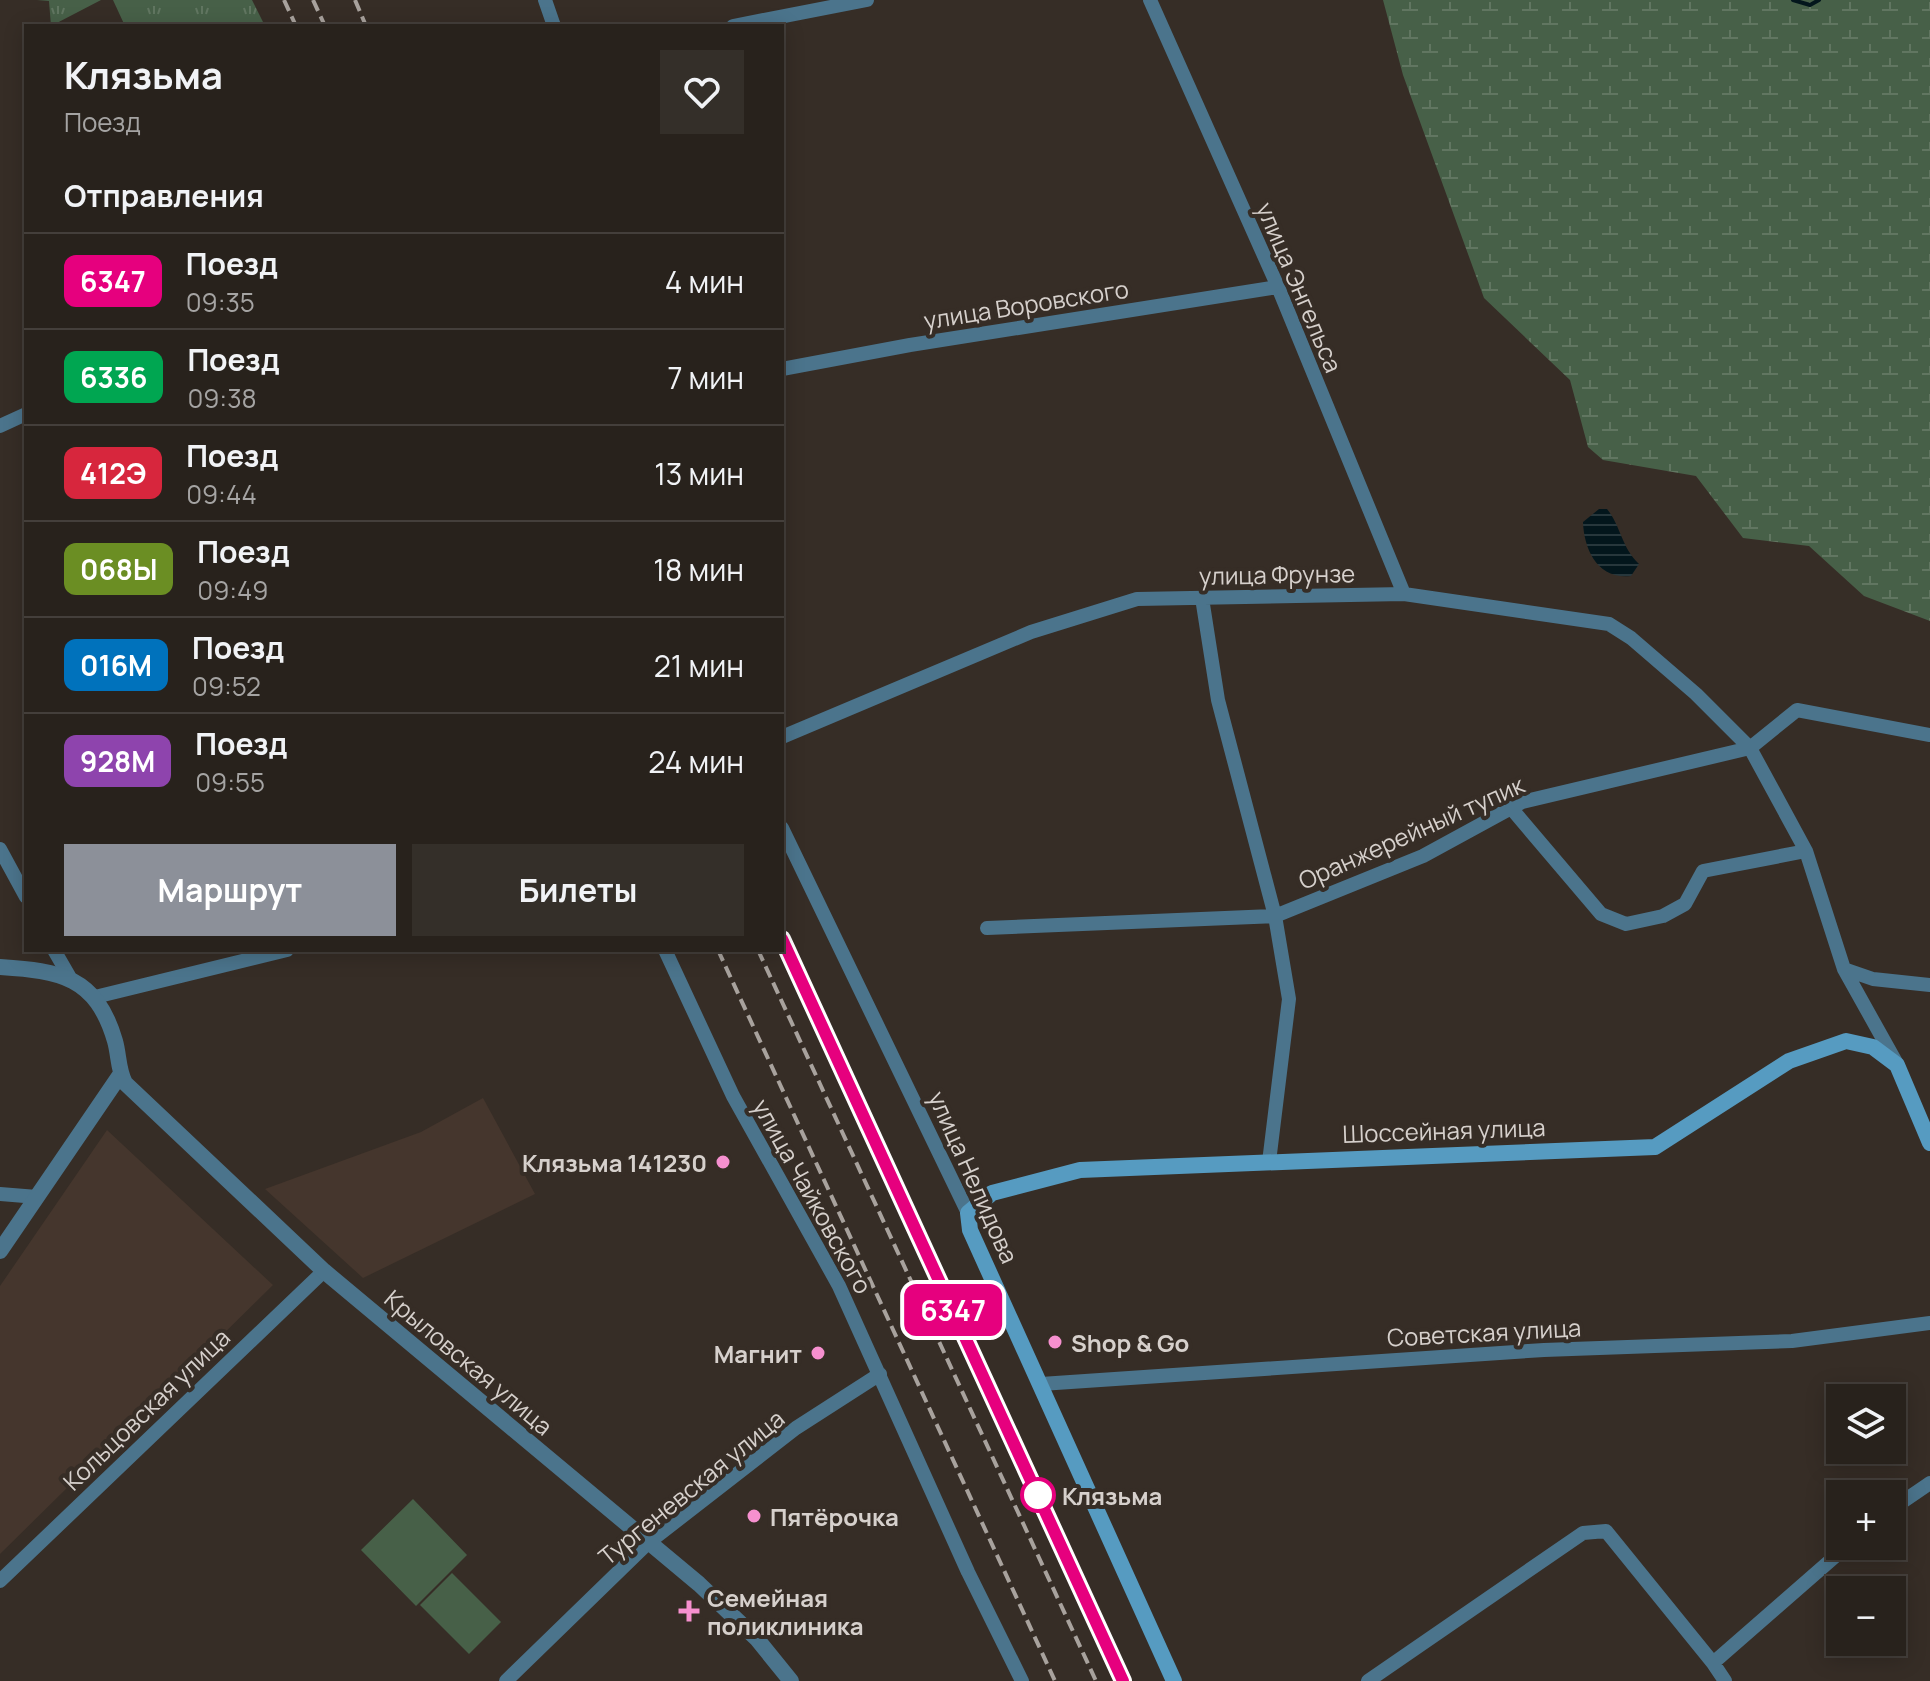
<!DOCTYPE html>
<html lang="ru">
<head>
<meta charset="utf-8">
<style>
  body { margin:0; font-family:Manrope,sans-serif; background:#342f29; color:#f1f3f6; height:100vh; display:flex; flex-direction:column; font-size:30px; white-space:nowrap }
  * { box-sizing:border-box; margin:0 }
  p { font-size:26px; color:#a5a4a3 }
  .icon { flex:none; width:44px; height:44px; fill:none; stroke:currentColor; stroke-width:2; stroke-linecap:round; stroke-linejoin:round }
  .map { position:relative; flex:1; overflow:hidden }
  .details { position:absolute; left:24px; top:24px; width:760px; height:928px; display:flex; flex-direction:column; background:#28221c; border-radius:0px; box-shadow:0 4px 20px #0003,0 0 0 2px #443f3b }
  .details>* { flex:none }
  .badge { padding:0 16px; border-radius:12px; font-size:28px; line-height:52px }
  .controls { position:absolute; left:1826px; top:1384px; display:grid; gap:16px }
  .controls a { display:grid; place-items:center; width:80px; height:80px; border-radius:0px; background:#28221c; box-shadow:0 4px 20px #0003,0 0 0 2px #443f3b; font-size:40px }
  .map>.badge { position:absolute; translate:-50% -50%; box-shadow:0 0 0 4px #fff }
  h2 { padding:0 40px; font-size:30px; line-height:72px }
  .round { display:grid; place-items:center; flex:none; width:84px; height:84px; border-radius:0px; background:#342f29 }
  .summary { display:flex; align-items:center; justify-content:space-between; height:136px; padding:0 40px }
  h1 { font-size:38px; font-weight:700; line-height:60px }
  .cta { display:flex; gap:16px; margin-top:auto; padding:16px 40px }
  .cta a { flex:1; height:92px; border-radius:0px; background:#8c9099; color:#fff; font-size:32px; font-weight:700; line-height:92px; text-align:center }
  .cta a+a { background:#342f29; color:#f1f3f6 }
  ul { padding:0; list-style:none }
  li { display:flex; align-items:center; gap:24px; height:96px; padding:0 40px; border-top:2px solid #443f3b }
  li div { flex:1 }
  li b { display:block; font-size:30px }
  li em { font-style:normal }
  li .badge { min-width:88px; font-weight:700; text-align:center }
  .map>svg:first-child { display:block }
  .built { fill:#45362d }
  .grass { fill:url(#grass-tufts) }
  .wetland { fill:url(#wetland-marsh) }
  .garden { fill:#476048 }
  .water { fill:url(#water-rules) }
  .lines { fill:none; stroke-linecap:round; stroke-linejoin:round }
  .stream { stroke:#03161c; stroke-width:4 }
  .minor { stroke:#4b748c; stroke-width:14 }
  .tertiary { stroke:#4b748c; stroke-width:16 }
  .secondary { stroke:#569bc1; stroke-width:16 }
  .rail { stroke:#a8a29d; stroke-width:4; stroke-dasharray:12 6; stroke-linecap:butt }
  .line-casing { stroke:#fff; stroke-width:18 }
  .line { stroke:#e6007e; stroke-width:12 }
  .poi-dot { fill:#f690cf; stroke:#362d26; stroke-width:3 }
  .stop-dot { fill:#fff; stroke:#e6007e; stroke-width:4 }
  .labels { text-anchor:middle; dominant-baseline:central; stroke-width:8; stroke-linejoin:round; paint-order:stroke }
  .street-label { font-size:24px; fill:#d6d0cc; stroke:#362d26 }
  .poi-label { font-size:24px; font-weight:bold; fill:#d6d0cc; stroke:#362d26; text-anchor:start }
  .stop-label { font-size:24px; font-weight:bold; fill:#d6d0cc; stroke:#362d26; text-anchor:start }
</style>
</head>
<body>
<div class="map">
<svg width="1930" height="1681" viewBox="0 0 1930 1681">
  <defs>
    <pattern id="grass-tufts" width="24" height="20" patternUnits="userSpaceOnUse" patternTransform="scale(2)"><rect width="24" height="20" fill="#476048"/><path d="M3 7l-1-3M5 7V3M7 7l1-3M15 17l-1-3M17 17v-4M19 17l1-3" fill="none" stroke="#617661"/></pattern>
    <pattern id="wetland-marsh" width="20" height="14" patternUnits="userSpaceOnUse" patternTransform="scale(2)"><rect width="20" height="14" fill="#476048"/><path d="M1 5h8M5 5V1M11 12h8M15 12V8" fill="none" stroke="#617661"/></pattern>
    <pattern id="water-rules" width="6" height="5" patternUnits="userSpaceOnUse" patternTransform="scale(2)"><rect width="6" height="5" fill="#03161c"/><path d="M0 2.5h6" fill="none" stroke="#27373c"/></pattern>
  </defs>
  <rect width="100%" height="100%" fill="#362d26"/>
  <path class="built" d="M 483,1098 L 535,1194 L 363,1278 L 265,1189 L 421,1132 Z
    M 107,1130 L 273,1285 L 0,1554 L 0,1286 Z"/>
  <path class="grass" d="M 37,0 L 101,0 L 51,26 L 49,1 Z
    M 113,0 L 252,0 L 265,26 L 125,26 Z"/>
  <path class="wetland" d="M 1383,0 L 1930,0 L 1930,621 L 1864,596 L 1809,546 L 1743,538 L 1696,476 L 1603,460 L 1588,447 L 1570,380 L 1484,298 L 1403,75 Z"/>
  <path class="garden" d="M 413,1499 L 467,1555 L 416,1606 L 361,1550 Z
    M 452,1573 L 501,1622 L 469,1654 L 420,1605 Z"/>
  <path class="water" d="M 1599,509 L 1607,509 C 1621,526 1621,547 1639,564 L 1631,576 C 1598,580 1584,550 1583,522 Z"/>
  <g class="lines">
    <path class="stream" d="M 1793,0 L 1810,5 L 1819,0"/>
    <path class="minor" d="M 545,0 L 554,26
      M 1150,0 L 1278,287 L 1404,594
      M 733,26 L 867,0
      M 782,369 L 910,345 L 1278,287
      M 0,426 L 26,414
      M 1202,598 L 1218,700 L 1275,916 L 1289,999 L 1269,1162
      M 782,737 L 1031,632 L 1137,599 L 1404,594 L 1609,624 L 1631,638 L 1696,694 L 1750,748 L 1806,851 L 1844,969 L 1897,1064
      M 1511,808 L 1601,914 L 1626,924 L 1663,916 L 1685,904 L 1703,871 L 1806,851
      M 782,828 L 968,1213
      M 0,849 L 26,897
      M 987,928 L 1275,916 L 1423,856 L 1522,802 L 1750,748 L 1797,710 L 1930,735
      M 54,950 L 69,976
      M 665,950 L 733,1096 L 839,1286 L 968,1572 L 1022,1681
      M 1844,969 L 1873,979 L 1930,985
      M 95,997 L 287,950
      M 0,1194 L 37,1197
      M 1041,1384 L 1544,1350 L 1792,1341 L 1930,1323
      M 1892,1509 L 1930,1483
      M 0,1581 L 324,1271
      M 1713,1663 L 1725,1681
      M 506,1681 L 648,1543 L 796,1428 L 880,1374
      M 1368,1681 L 1583,1533 L 1606,1531 L 1713,1663 L 1847,1546"/>
    <path class="tertiary" d="M 0,967 C 60,971 96,976 115,1041 C 119,1055 118,1070 125,1083 L 324,1271 L 699,1584 L 757,1639 L 791,1681
      M 0,1251 L 120,1075"/>
    <path class="secondary" d="M 1174,1681 L 970,1230 L 968,1213 L 992,1193 L 1080,1170 L 1655,1147 L 1789,1061 L 1846,1041 L 1873,1047 L 1897,1065 L 1930,1143"/>
    <path class="rail" d="M 284,0 L 296,26
      M 313,0 L 325,26
      M 355,0 L 366,26
      M 782,939 L 1123,1681
      M 718,950 L 1055,1681
      M 758,950 L 1096,1681"/>
  </g>
  <g class="lines">
    <defs>
      <path id="line" d="M 782,939 L 1123,1681"/>
    </defs>
    <use href="#line" class="line-casing"/>
    <use href="#line" class="line"/>
  </g>
  <g class="poi-dot">
    <circle cx="723" cy="1162" r="8"/>
    <circle cx="1055" cy="1342" r="8"/>
    <circle cx="818" cy="1353" r="8"/>
    <circle cx="754" cy="1516" r="8"/>
    <path d="M685 1599h8v8h8v8h-8v8h-8v-8h-8v-8h8z"/>
  </g>
  <circle class="stop-dot" cx="1038" cy="1495" r="16"/>
  <g class="labels">
    <g class="street-label">
      <text transform="translate(1300 287) rotate(67)">улица Энгельса</text>
      <text transform="translate(1026 304) rotate(-9)">улица Воровского</text>
      <text transform="translate(1277 574) rotate(-1)">улица Фрунзе</text>
      <text transform="translate(1411 832) rotate(-24)">Оранжерейный тупик</text>
      <text transform="translate(1444 1130) rotate(-2)">Шоссейная улица</text>
      <text transform="translate(974 1177) rotate(66)">улица Нелидова</text>
      <text transform="translate(813 1196) rotate(61)">улица Чайковского</text>
      <text transform="translate(1484 1332) rotate(-3)">Советская улица</text>
      <text transform="translate(469 1362) rotate(40)">Крыловская улица</text>
      <text transform="translate(146 1409) rotate(-44)">Кольцовская улица</text>
      <text transform="translate(691 1487) rotate(-39)">Тургеневская улица</text>
    </g>
    <g class="poi-label">
      <text x="707" y="1162" text-anchor="end">Клязьма 141230</text>
      <text x="1071" y="1342">Shop &amp; Go</text>
      <text x="802" y="1353" text-anchor="end">Магнит</text>
      <text x="770" y="1516">Пятёрочка</text>
      <text x="707" y="1597">Семейная<tspan x="707" dy="28">поликлиника</tspan></text>
    </g>
    <g class="stop-label">
      <text x="1062" y="1495">Клязьма</text>
    </g>
  </g>
</svg>
<div class="controls">
<a><svg class="icon" aria-label="layers" viewBox="0 0 24 24"><path d="M12 4l9 5-9 5-9-5zM3 14l9 5 9-5"/></svg></a>
<a>+</a>
<a>−</a>
</div>
<b class="badge" style="left:953px;top:1310px;background:#e6007e;color:#fff">6347</b>
<section class="details">
<div class="summary"><div><h1>Клязьма</h1><p>Поезд</p></div><a class="round"><svg class="icon" aria-label="heart" viewBox="0 0 24 24"><path d="M12 20l-8-8c-3-5 5-10 8-4 3-6 11-1 8 4z"/></svg></a></div>
<h2>Отправления</h2>
<ul>
<li><span class="badge" style="background:#e6007e;color:#fff">6347</span><div><b>Поезд</b><p>09:35</p></div><em>4 мин</em></li>
<li><span class="badge" style="background:#00a651;color:#fff">6336</span><div><b>Поезд</b><p>09:38</p></div><em>7 мин</em></li>
<li><span class="badge" style="background:#d7263d;color:#fff">412Э</span><div><b>Поезд</b><p>09:44</p></div><em>13 мин</em></li>
<li><span class="badge" style="background:#6b8e23;color:#fff">068Ы</span><div><b>Поезд</b><p>09:49</p></div><em>18 мин</em></li>
<li><span class="badge" style="background:#0072bc;color:#fff">016М</span><div><b>Поезд</b><p>09:52</p></div><em>21 мин</em></li>
<li><span class="badge" style="background:#8e44ad;color:#fff">928М</span><div><b>Поезд</b><p>09:55</p></div><em>24 мин</em></li>
</ul>
<div class="cta"><a>Маршрут</a><a>Билеты</a></div>
</section>
</div>
</body>
</html>
